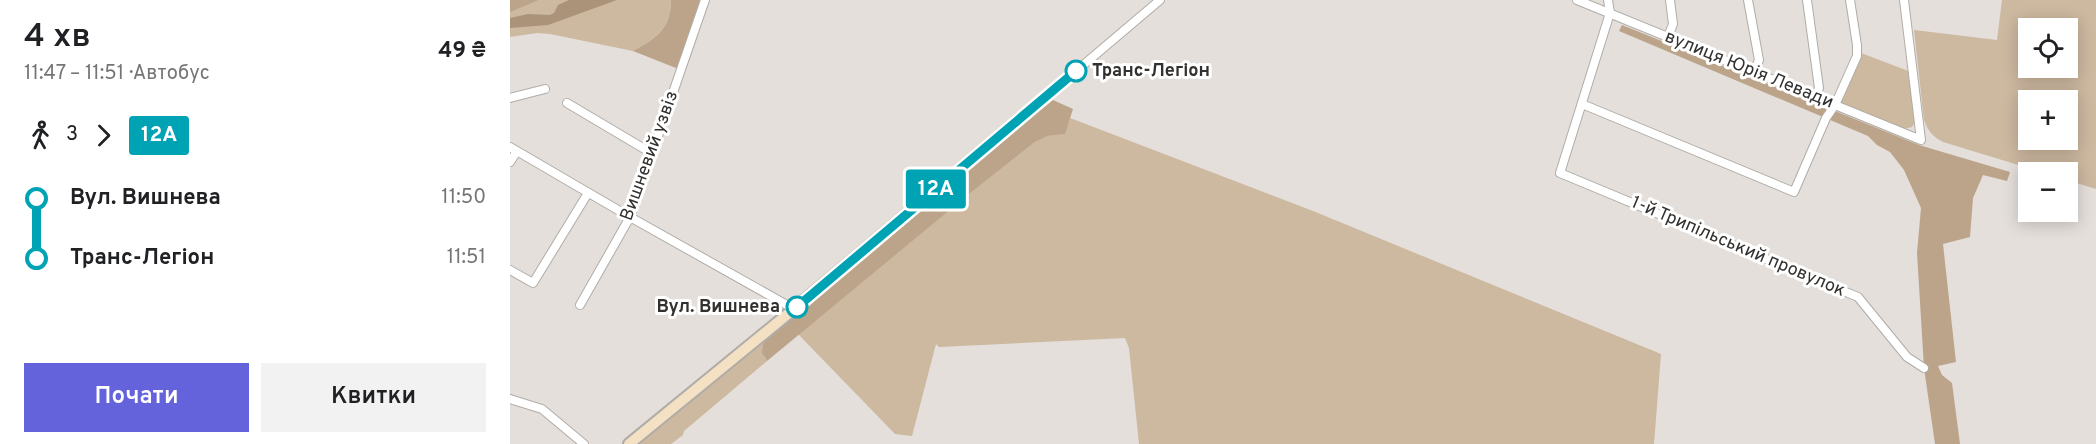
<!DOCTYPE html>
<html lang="uk">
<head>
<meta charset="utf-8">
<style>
  body { margin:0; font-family:Overpass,sans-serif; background:#f2f2f2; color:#202124; height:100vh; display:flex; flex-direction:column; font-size:22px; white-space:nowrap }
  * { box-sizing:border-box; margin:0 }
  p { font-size:20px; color:#757577 }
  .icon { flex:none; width:33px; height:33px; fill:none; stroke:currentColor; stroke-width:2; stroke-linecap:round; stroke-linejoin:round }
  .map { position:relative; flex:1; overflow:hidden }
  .panel { display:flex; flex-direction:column; background:#fff; width:510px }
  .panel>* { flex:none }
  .badge { padding:0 12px; border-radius:4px; font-size:21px; line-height:39px }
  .tools { position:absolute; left:1508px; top:18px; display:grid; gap:12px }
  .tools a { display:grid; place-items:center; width:60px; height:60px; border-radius:0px; background:#fff; box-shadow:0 3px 15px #0003; font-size:30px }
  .map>.badge { position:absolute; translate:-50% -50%; box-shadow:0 0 0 3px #fff }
  .legs { display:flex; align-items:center; gap:9px; height:66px; padding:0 24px; font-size:20px }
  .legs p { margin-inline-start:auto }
  .overview { display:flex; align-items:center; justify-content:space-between; height:102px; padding:0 24px }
  h1 { font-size:33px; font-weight:600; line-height:45px }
  .button { display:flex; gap:12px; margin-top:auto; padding:12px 24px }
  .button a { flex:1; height:69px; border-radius:0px; background:#6563dc; color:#fff; font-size:24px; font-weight:600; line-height:69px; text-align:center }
  .button a+a { background:#f2f2f2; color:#202124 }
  ul { padding:0 24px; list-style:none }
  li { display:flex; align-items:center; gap:21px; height:60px; font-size:22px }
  li i { display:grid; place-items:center; width:9px; height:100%; margin:0 8px; background:currentColor }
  li i::after { content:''; width:15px; height:15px; margin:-8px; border:4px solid; border-radius:50%; background:#fff }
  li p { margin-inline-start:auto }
  li:first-child i { background:linear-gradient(#0000 50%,currentColor 0) }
  li:last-child i { background:linear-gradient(currentColor 50%,#0000 0) }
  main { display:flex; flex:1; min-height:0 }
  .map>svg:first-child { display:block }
  .green { fill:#cdb8a0; fill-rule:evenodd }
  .forest { fill:#bca48a }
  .water { fill:#aa9379 }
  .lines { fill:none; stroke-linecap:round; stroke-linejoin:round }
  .street-casing { stroke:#b0aca7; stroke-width:10 }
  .secondary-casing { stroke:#b0aca7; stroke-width:14 }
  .street { stroke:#fff; stroke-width:8 }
  .secondary { stroke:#f4e0c3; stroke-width:10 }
  .line-1-casing { stroke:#fff; stroke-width:14 }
  .line-1 { stroke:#00a3b4; stroke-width:9 }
  .stop-1-dot { fill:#fff; stroke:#00a3b4; stroke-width:3 }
  .labels { text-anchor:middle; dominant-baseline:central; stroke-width:6; stroke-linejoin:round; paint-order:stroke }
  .street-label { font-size:18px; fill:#33312f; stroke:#fff }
  .stop-label { font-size:18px; font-weight:bold; fill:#33312f; stroke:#fff; text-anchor:start }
</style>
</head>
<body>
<main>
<section class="panel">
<div class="overview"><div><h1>4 хв</h1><p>11:47 – 11:51 · Автобус</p></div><b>49 ₴</b></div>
<div class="legs"><svg class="icon" aria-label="walk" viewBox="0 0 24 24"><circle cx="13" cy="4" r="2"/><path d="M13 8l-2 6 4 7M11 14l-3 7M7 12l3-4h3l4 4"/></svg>3<svg class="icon" aria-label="forward" viewBox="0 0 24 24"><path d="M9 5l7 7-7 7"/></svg><b class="badge" style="background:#00a3b4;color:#fff">12А</b></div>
<ul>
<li><i style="color:#00a3b4"></i><b>Вул. Вишнева</b><p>11:50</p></li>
<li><i style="color:#00a3b4"></i><b>Транс-Легіон</b><p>11:51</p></li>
</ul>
<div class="button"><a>Почати</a><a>Квитки</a></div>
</section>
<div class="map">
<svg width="1586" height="444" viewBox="0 0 1586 444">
  <rect width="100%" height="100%" fill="#e4dfda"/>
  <path class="green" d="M 29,0 L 78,0 L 97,3 L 107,0 L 161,0 C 161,28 146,38 123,51 L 40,34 L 27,33 L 0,37 L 0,11 Z
    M 1492,0 L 1586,0 L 1586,189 L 1557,180 L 1557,172 L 1531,172 L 1433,142 C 1423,137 1418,131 1414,120 L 1404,30 L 1487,40 ZM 1518,28 L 1557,28 L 1557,68 L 1518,68 ZM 1518,100 L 1557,100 L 1557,140 L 1518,140 Z
    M 1351,53 L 1401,72 L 1406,120 L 1402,127 L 1394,129 L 1329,104 Z
    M 560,118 L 803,211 L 1151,354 L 1144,444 L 629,444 L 619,348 L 615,338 L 429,347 L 426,344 L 402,436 L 385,434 L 288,334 L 452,199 L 440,188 L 447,182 L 458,195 L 525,142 L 538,136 L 554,134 Z
    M 254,339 L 254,357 L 257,361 L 174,431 L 173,435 L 161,444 L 119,444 Z"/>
  <path class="forest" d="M 0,0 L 29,0 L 0,12 Z
    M 161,0 L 195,0 L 171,70 L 123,51 C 146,38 161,29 161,0 Z
    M 1112,25 L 1409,145 L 1500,172 L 1497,181 L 1473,175 L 1463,198 L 1460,237 L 1433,244 L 1446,362 L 1428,366 L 1432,375 L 1442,383 L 1450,444 L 1425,444 L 1414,368 L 1407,253 L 1411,208 L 1394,170 L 1380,152 L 1367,145 L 1358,136 L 1109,31 Z
    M 543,100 L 563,109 L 555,134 L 538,136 L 525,142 L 458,195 L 447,182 L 448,176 Z
    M 435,188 L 443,189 L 453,199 L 257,361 L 252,353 L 254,339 Z"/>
  <path class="water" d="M 59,0 L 107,0 L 38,25 L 0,28 L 0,18 L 18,14 L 40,15 L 44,13 L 48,5 Z"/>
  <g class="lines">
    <defs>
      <path id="street" d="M 1067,0 L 1411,140 L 1394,0
        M 1098,0 L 1100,13 L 1050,173 L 1348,297 L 1397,357 L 1414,368
        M 1238,0 L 1249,60 L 1244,72
        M 1297,0 L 1309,88 L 1305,97
        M 1158,37 L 1163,24 L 1160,0
        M 0,98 L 35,89
        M 57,103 L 143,154
        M 1072,104 L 1284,192 L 1316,118 L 1325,105 L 1347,56 L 1347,45 L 1340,0
        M 519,111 L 650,0
        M 0,147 L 120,217 L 284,309
        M 0,162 L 7,151
        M 0,270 L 23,283 L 78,193
        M 70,305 L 120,217 L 195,0
        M 0,399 L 32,409 L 74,444"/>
      <path id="secondary" d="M 119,444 L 284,309 L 519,111"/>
    </defs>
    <use href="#street" class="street-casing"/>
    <use href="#secondary" class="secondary-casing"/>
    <use href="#street" class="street"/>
    <use href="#secondary" class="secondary"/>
  </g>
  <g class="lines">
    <defs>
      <path id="line-1" d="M 287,307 L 566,71"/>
    </defs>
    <use href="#line-1" class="line-1-casing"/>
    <use href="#line-1" class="line-1"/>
  </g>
  <g class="stop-1-dot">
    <circle cx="566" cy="71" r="10"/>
    <circle cx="287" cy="307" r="10"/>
  </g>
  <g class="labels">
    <g class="street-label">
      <text transform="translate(1239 70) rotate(22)">вулиця Юрія Левади</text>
      <text transform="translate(140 156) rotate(-70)">Вишневий узвіз</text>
      <text transform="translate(1228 247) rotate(23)">1-й Трипільський провулок</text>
    </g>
    <g class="stop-label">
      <text x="582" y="71">Транс-Легіон</text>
      <text x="270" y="307" text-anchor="end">Вул. Вишнева</text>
    </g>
  </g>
</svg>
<div class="tools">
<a><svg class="icon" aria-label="locate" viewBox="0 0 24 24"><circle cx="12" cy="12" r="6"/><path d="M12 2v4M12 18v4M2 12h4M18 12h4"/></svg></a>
<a>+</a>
<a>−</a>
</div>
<b class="badge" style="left:426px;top:189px;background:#00a3b4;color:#fff">12А</b>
</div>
</main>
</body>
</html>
